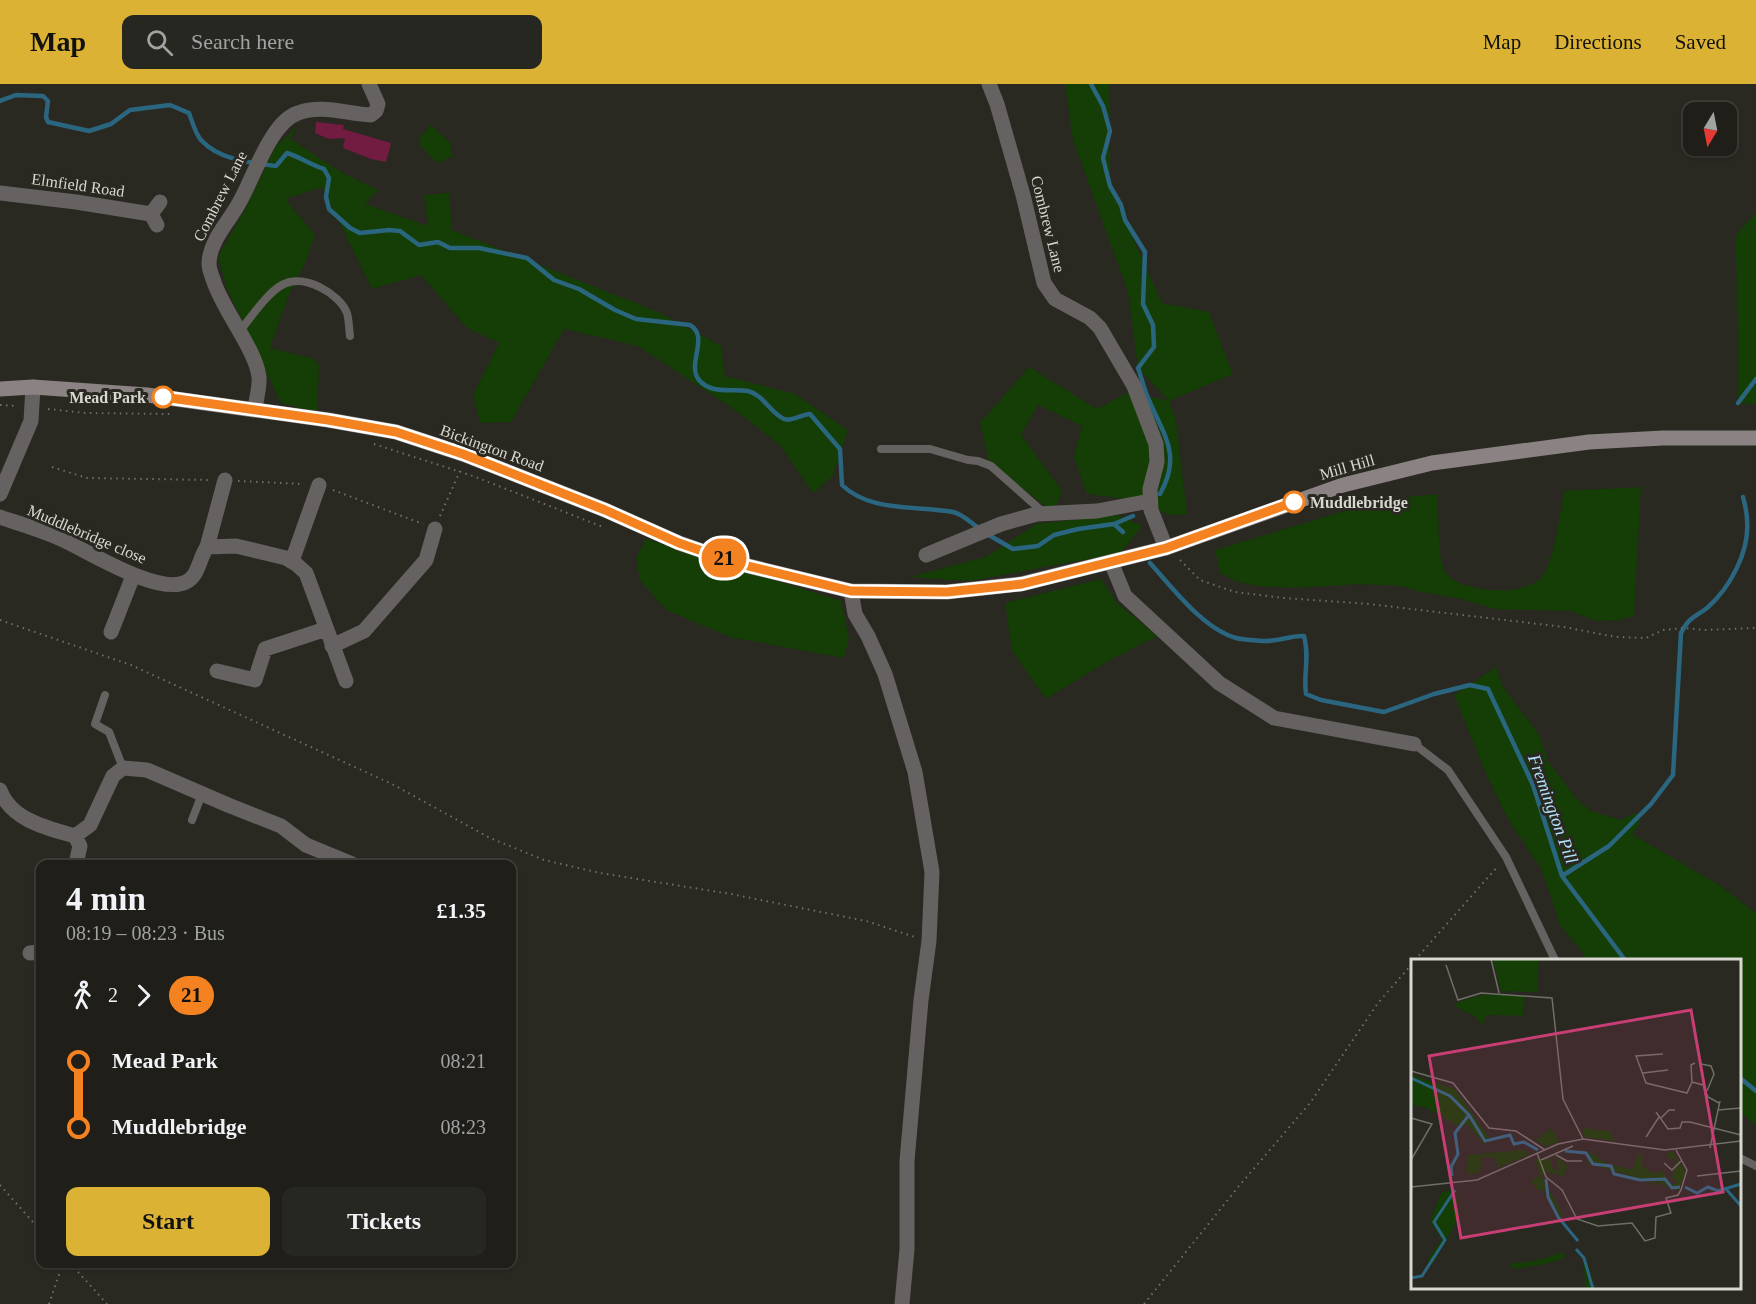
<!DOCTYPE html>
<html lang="en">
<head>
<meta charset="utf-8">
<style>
  body { margin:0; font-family:Georgia,serif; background:#272722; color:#f1f3f6; height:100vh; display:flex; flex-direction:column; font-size:22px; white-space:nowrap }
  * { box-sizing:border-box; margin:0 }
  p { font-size:20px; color:#a1a2a2 }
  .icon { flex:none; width:33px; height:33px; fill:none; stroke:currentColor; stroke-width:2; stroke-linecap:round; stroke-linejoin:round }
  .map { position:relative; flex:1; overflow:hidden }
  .side { position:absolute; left:36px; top:776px; width:480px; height:408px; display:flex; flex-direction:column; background:#1f1e19; border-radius:12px; box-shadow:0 2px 4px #0004,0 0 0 2px #3c3c38 }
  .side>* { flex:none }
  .badge { padding:0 12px; border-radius:20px; font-size:21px; line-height:39px }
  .needle { width:39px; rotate:190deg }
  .buttons { position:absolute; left:1683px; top:18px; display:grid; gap:12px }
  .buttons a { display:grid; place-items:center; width:54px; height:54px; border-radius:12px; background:#1f1e19; box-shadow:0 2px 4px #0004,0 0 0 2px #3c3c38; font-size:30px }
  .map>.badge { position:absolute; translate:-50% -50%; box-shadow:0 0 0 3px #fff }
  .legs { display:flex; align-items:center; gap:9px; height:66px; padding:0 30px; font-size:20px }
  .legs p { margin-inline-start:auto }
  .headline { display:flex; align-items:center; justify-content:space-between; height:102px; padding:0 30px }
  h1 { font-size:33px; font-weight:700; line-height:45px }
  .cta { display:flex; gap:12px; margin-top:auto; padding:12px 30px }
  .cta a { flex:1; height:69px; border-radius:12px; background:#dbb233; color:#111; font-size:24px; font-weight:700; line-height:69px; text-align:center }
  .cta a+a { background:#272722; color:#f1f3f6 }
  ul { padding:0 30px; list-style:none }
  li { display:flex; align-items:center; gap:21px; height:66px; font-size:22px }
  li i { display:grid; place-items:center; width:9px; height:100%; margin:0 8px; background:currentColor }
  li i::after { content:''; width:15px; height:15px; margin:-8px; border:4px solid; border-radius:50%; background:#1f1e19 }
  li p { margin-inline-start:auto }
  li:first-child i { background:linear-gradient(#0000 50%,currentColor 0) }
  li:last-child i { background:linear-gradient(currentColor 50%,#0000 0) }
  header { display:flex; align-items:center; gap:36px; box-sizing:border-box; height:84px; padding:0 30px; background:#dbb233; color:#111 }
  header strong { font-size:28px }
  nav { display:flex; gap:33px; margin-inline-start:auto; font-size:21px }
  .search { width:420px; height:54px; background:#272722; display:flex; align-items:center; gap:15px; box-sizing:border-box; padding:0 21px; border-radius:12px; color:#a1a2a2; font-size:22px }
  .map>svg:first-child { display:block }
  .green { fill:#153d06 }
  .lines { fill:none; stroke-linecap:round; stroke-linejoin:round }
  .stream { stroke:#2b6680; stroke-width:4.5 }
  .building { fill:#721c41 }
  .path { stroke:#706f69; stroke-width:2; stroke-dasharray:1.5 4.5; stroke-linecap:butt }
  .lane { stroke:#676262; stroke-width:8 }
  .street { stroke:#676262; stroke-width:15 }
  .secondary { stroke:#8a8283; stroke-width:15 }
  .line-1-casing { stroke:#fff; stroke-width:14 }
  .line-1 { stroke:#f58220; stroke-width:9 }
  .stop-1-dot { fill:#fff; stroke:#f58220; stroke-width:3 }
  .labels { text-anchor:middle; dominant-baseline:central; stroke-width:6; stroke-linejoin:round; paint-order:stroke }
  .street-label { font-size:16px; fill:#d8d7d2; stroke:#292821 }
  .stop-label { font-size:16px; font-weight:bold; fill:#d8d7d2; stroke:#292821; text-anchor:end }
  .water-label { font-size:18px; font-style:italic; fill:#b1e2fb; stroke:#292821 }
  .inset-river { fill:none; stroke:#2b6680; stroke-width:3 }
  .inset-road { fill:none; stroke:#6f6e68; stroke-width:1.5 }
  .view { fill:#c63e73; fill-opacity:0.15; stroke:#c63e73; stroke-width:3 }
  .inset-edge { fill:none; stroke:#d8d7d2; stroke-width:3 }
</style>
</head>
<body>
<header>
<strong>Map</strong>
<div class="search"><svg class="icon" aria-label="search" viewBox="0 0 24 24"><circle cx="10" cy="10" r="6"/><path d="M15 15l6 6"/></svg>Search here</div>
<nav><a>Map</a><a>Directions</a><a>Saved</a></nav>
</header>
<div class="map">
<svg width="1756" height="1220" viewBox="0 0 1756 1220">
  <rect width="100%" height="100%" fill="#292821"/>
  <path class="green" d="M 1065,0 L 1110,0 L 1110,103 L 1162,219 L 1209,228 L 1233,290 L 1169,317 L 1176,338 L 1187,430 L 1171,431 L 1125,415 L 1087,410 L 1074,373 L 1082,342 L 1038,321 L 1021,351 L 1062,407 L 1054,429 L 989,378 L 980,339 L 1029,283 L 1097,325 L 1127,309 L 1168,316 L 1138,284 L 1128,208 L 1073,56 Z
    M 300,40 L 290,55 L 341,88 L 378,106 L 365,120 L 428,142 L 424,111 L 449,109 L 452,146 L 658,228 L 721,262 L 725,292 L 795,310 L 848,346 L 832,393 L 813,409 L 780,361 L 735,326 L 638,262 L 564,245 L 511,338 L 480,339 L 473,311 L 499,259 L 467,244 L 421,191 L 372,205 L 322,103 L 285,115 L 315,151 L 303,184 L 289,210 L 270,264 L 313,274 L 319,281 L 317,328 L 281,319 L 227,205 L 218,172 L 245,126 L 275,63 Z
    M 431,41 L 450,59 L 453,72 L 441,78 L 435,77 L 419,60 L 420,53 Z
    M 1756,128 L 1756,320 L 1738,319 L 1736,151 Z
    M 1641,403 L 1634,532 L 1619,536 L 1596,537 L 1571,527 L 1494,525 L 1462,515 L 1421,508 L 1400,502 L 1361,500 L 1294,504 L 1258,502 L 1238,498 L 1220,489 L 1215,466 L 1385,415 L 1437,410 C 1439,429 1437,471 1445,488 C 1450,498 1472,503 1482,505 C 1499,508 1531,507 1542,492 C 1555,474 1560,430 1564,407 Z
    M 1118,431 L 1142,442 L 1120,469 L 970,497 L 909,493 L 986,473 L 1036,440 Z
    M 646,455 L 841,517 L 849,554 L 844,574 L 730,553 L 666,526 L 640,496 L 636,474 Z
    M 1101,495 L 1117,519 L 1157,552 L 1103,580 L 1046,615 L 1012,567 L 1005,519 Z
    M 1496,583 L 1503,603 L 1539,651 L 1548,677 L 1576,714 L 1589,726 L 1621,736 L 1635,729 L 1640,730 L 1640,740 L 1632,750 L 1719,801 L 1756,829 L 1756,1041 L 1740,1028 L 1740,876 L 1584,876 L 1584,870 L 1560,841 L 1542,786 L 1508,735 L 1487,692 L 1454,611 Z"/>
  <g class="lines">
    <path class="stream" d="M 1091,0 L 1103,22 L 1110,47 L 1103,74 L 1110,102 L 1121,121 L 1125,136 L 1145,168 L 1143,220 L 1153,241 L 1154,263 L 1138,284 C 1142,295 1144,306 1149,316 C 1164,352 1182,371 1160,410
      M 0,17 L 16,11 L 43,12 L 48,17 L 46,33 L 48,38 L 89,47 L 111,40 L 130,26 L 170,21 L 189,29 C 192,37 195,49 201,56 C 219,76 251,79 276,82 L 287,69 C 300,73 311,81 324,85 L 329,94 L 326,113 L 329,125 L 350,144 L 360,149 L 389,146 L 400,147 L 419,161 L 438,158 L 450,164 L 479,164 L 527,174 L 554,196 L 579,205 L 615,226 L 636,235 L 690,241 C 710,253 686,280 699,296 C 712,311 732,304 748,307 C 764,311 770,329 784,335 C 791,338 802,330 810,330 L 840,365 L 842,401 C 871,429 917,421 953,428 C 963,430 972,440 980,445
      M 1738,319 L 1756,295
      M 1114,440 L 1133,432
      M 987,450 L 1013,465 L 1038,462 L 1054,451 L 1078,445 L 1114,440 L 1123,448
      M 1150,479 C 1172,503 1203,545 1236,554 C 1244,556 1255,556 1263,557 C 1278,558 1290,551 1304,552 C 1310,575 1303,588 1306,610 L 1321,616 L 1384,628 L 1434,610 L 1470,601 L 1488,605 L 1533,701 L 1562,792 L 1625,876
      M 1562,792 L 1609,762 L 1651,720 L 1673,691 L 1681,549 C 1689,533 1694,534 1707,524 C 1730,504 1750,467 1747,436 C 1747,428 1745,421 1743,413
      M 1740,994 L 1756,1007"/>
  </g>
  <path class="building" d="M 316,38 L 344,41 L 343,45 L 391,59 L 386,78 L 371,75 L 343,64 L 345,54 L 329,55 L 315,49 Z"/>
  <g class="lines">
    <path class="path" d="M 0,321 L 18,322
      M 48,325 L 86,329 L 171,330
      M 374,360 L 473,392 L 603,443
      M 52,383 L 87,394 L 211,396
      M 238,397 L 304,400
      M 333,406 L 423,440
      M 440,432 L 460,387
      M 1180,476 L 1200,496 L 1235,508 L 1284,514 L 1369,520 L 1564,543 L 1616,553 L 1646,554 L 1663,546 L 1683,544 L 1706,546 L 1756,544
      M 0,536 L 131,581 L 392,700 L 490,754 L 544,776 L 600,789 L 731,810 L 866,837 L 915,853
      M 1415,876 L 1498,782
      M 0,1101 L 40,1146
      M 70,1179 L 107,1220
      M 49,1220 L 63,1179
      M 1144,1220 L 1239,1102 L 1310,1019 L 1378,919 L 1412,880"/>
    <path class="lane" d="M 239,248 C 250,235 268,207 284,200 C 304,190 339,209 347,229 C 349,236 349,245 350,252
      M 881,365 L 930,365 L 968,376 L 978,377 L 991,382 L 1000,390 L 1044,429
      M 105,611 L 95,640 L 109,648 L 123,684
      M 1414,660 L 1448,686 L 1506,773 L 1555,876
      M 192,736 L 202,710
      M 1740,1074 L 1756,1082"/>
    <path class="street" d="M 989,0 L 997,20 L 1023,111 L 1044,199 L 1055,215 L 1090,234 L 1100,244 L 1134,302 L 1156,360 L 1157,378 L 1150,405 L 1151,426 L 1166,464
      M 0,109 L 76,118 L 151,130
      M 157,141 L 151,130 L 160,118
      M 255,325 C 256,315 260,303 259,293 C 256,266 223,226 214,198 C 212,192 209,186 209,180 C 209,157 229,138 239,119 C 253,96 270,38 298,29 C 322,20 347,30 371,31 L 376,27 L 378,20 L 369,0
      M 0,410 L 31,337 L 33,303
      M 0,433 C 20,440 42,446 61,455 C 88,467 158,512 186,498 C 199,492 199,474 207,463 L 236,462 L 286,474 L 296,480 L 306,489 L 346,597
      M 207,463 L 225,396
      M 926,471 L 1001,440 L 1037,430 L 1097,427 L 1150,417
      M 292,477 L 319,401
      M 1111,478 L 1125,512 L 1219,599 L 1274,634 L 1414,660
      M 851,507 L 855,530 L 868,552 L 885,590 L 915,688 L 932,788 L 929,857 L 921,916 L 907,1077 L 907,1165 L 902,1220
      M 111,548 L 133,492
      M 332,562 L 364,547 L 426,476 L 435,445
      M 217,587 L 255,596 L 265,565 L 326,545
      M 0,706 C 11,736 47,744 75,752
      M 75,752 L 90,741 L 113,692 L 123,684 L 147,686 L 228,721 L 281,742 L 306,761 L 352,780
      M 75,752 L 80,762 L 76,780
      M 30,869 L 40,868"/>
    <path class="secondary" d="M 0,305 L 33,303 L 147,311 L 328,336 L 396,348 L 463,370 L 605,426 L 679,459 L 740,480 L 851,507 L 947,508 L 1021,500 L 1166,464 L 1343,401 L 1432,379 L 1589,358 L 1663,354 L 1756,354"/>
  </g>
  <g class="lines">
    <defs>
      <path id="line-1" d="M 163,313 L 328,336 L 396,348 L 463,370 L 605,426 L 679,459 L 740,480 L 851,507 L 947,508 L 1022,500 L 1166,464 L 1294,418"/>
    </defs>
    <use href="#line-1" class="line-1-casing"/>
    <use href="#line-1" class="line-1"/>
  </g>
  <g class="stop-1-dot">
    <circle cx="163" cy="313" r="10"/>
    <circle cx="1294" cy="418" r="10"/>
  </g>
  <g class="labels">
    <g class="street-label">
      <text transform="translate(78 101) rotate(8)">Elmfield Road</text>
      <text transform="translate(220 112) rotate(-63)">Combrew Lane</text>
      <text transform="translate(1048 140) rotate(76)">Combrew Lane</text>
      <text transform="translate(492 364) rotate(20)">Bickington Road</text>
      <text transform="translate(1347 383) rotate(-16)">Mill Hill</text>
      <text transform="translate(87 450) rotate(23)">Muddlebridge close</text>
    </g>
    <g class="stop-label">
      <text x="146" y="313">Mead Park</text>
      <text x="1310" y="418" text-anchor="start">Muddlebridge</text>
    </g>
    <g class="water-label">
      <text transform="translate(1553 725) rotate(70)">Fremington Pill</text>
    </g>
  </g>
  <g transform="translate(1411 875)">
    <rect width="330" height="330" fill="#292821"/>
    <path d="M 82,0 L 128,0 L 126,33 L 90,32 ZM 70,36 L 114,36 L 112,57 L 76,56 L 70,66 L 64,57 L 45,48 L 45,44 ZM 0,116 L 44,130 L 79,180 L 74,185 L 56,166 L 48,167 L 14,148 L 0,146 ZM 140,169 L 148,182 L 135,188 L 125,181 ZM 171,169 L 199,172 L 204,182 L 173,178 ZM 113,191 L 119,195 L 87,209 L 84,198 L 71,198 L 68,213 L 57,216 L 57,196 ZM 256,192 L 262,193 L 275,213 L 267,232 L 245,223 L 242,228 L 240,223 L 176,204 L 180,193 L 194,204 L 221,211 L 227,196 L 231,195 L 231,207 L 244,215 L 251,212 L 261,226 L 266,223 L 261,219 L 265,201 L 257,199 ZM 144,197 L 157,208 L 151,218 L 140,213 L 130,217 L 151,253 L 151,266 L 133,231 L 126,231 L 120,222 L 129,216 L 124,200 L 139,200 L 142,210 L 149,212 ZM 44,231 L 49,256 L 21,306 L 16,302 L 31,280 L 19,262 L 31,233 ZM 152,293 L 154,299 L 138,304 L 105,310 L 96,305 L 128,301 ZM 175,301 L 184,330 L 175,330 L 172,301 Z" fill="#153d06"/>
    <path class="inset-river" d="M 0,119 L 39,137 L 58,156 L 74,182 L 99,176 L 103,185 L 113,183 L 127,191M 154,192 L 175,194 L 182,205 L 200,207 L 203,215 L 229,221 L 254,220 L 261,229 L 269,228M 41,217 L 40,208 L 47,195 L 44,174 L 58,156M 135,220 L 137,238 L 147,258 L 167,282M 274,228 L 286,234 L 297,228 L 307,232 L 330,225M 315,230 L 330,247M 165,290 L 173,299 L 182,330M 0,319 L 11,317 L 34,281 L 23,263 L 44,231"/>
    <path class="inset-road" d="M 80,0 L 88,34M 35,6 L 47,41 L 70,34 L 141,39 L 152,140 L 172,180M 252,95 L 225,97 L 235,124 L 276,134 L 281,123 L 280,106 L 284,104M 290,105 L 300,107 L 303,115 L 296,132M 0,112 L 42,124 L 78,169 L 105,172 L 134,191M 232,114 L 257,111M 281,123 L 292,126 L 297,138 L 308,144M 307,151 L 330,149M 245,153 L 257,170 L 269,169 L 271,163 L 279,163 L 330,176M 0,159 L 21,165 L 0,201M 249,160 L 258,151 L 264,151M 235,178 L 248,158M 299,189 L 309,142M 126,194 L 135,218 L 151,231 L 166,260 L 187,267 L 221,264 L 234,282 L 244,279 L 245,258 L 260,254 L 255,239 L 267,236 L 270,231 L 276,211 L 265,191M 145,196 L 156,202 L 171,202M 130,201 L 162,187M 253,204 L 261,211 L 270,202M 286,217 L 330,212M 0,228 L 66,221 L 147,185 L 172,180 L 254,191 L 330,182"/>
    <path class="view" d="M 280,51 L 312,233 L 50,279 L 18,97 Z"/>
    <rect width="330" height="330" class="inset-edge"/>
  </g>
</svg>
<div class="buttons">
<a><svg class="needle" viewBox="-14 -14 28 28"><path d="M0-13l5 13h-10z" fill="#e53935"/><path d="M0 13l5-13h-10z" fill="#a1a2a2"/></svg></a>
</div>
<b class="badge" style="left:724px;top:474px;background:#f58220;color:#111">21</b>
<section class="side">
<div class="headline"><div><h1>4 min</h1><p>08:19 – 08:23 · Bus</p></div><b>£1.35</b></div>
<div class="legs"><svg class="icon" aria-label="walk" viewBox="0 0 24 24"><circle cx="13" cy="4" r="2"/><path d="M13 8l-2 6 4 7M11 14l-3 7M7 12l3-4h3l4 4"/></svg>2<svg class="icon" aria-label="forward" viewBox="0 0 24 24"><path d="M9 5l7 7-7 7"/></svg><b class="badge" style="background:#f58220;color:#111">21</b></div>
<ul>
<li><i style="color:#f58220"></i><b>Mead Park</b><p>08:21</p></li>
<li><i style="color:#f58220"></i><b>Muddlebridge</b><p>08:23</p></li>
</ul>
<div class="cta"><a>Start</a><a>Tickets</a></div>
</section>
</div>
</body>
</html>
